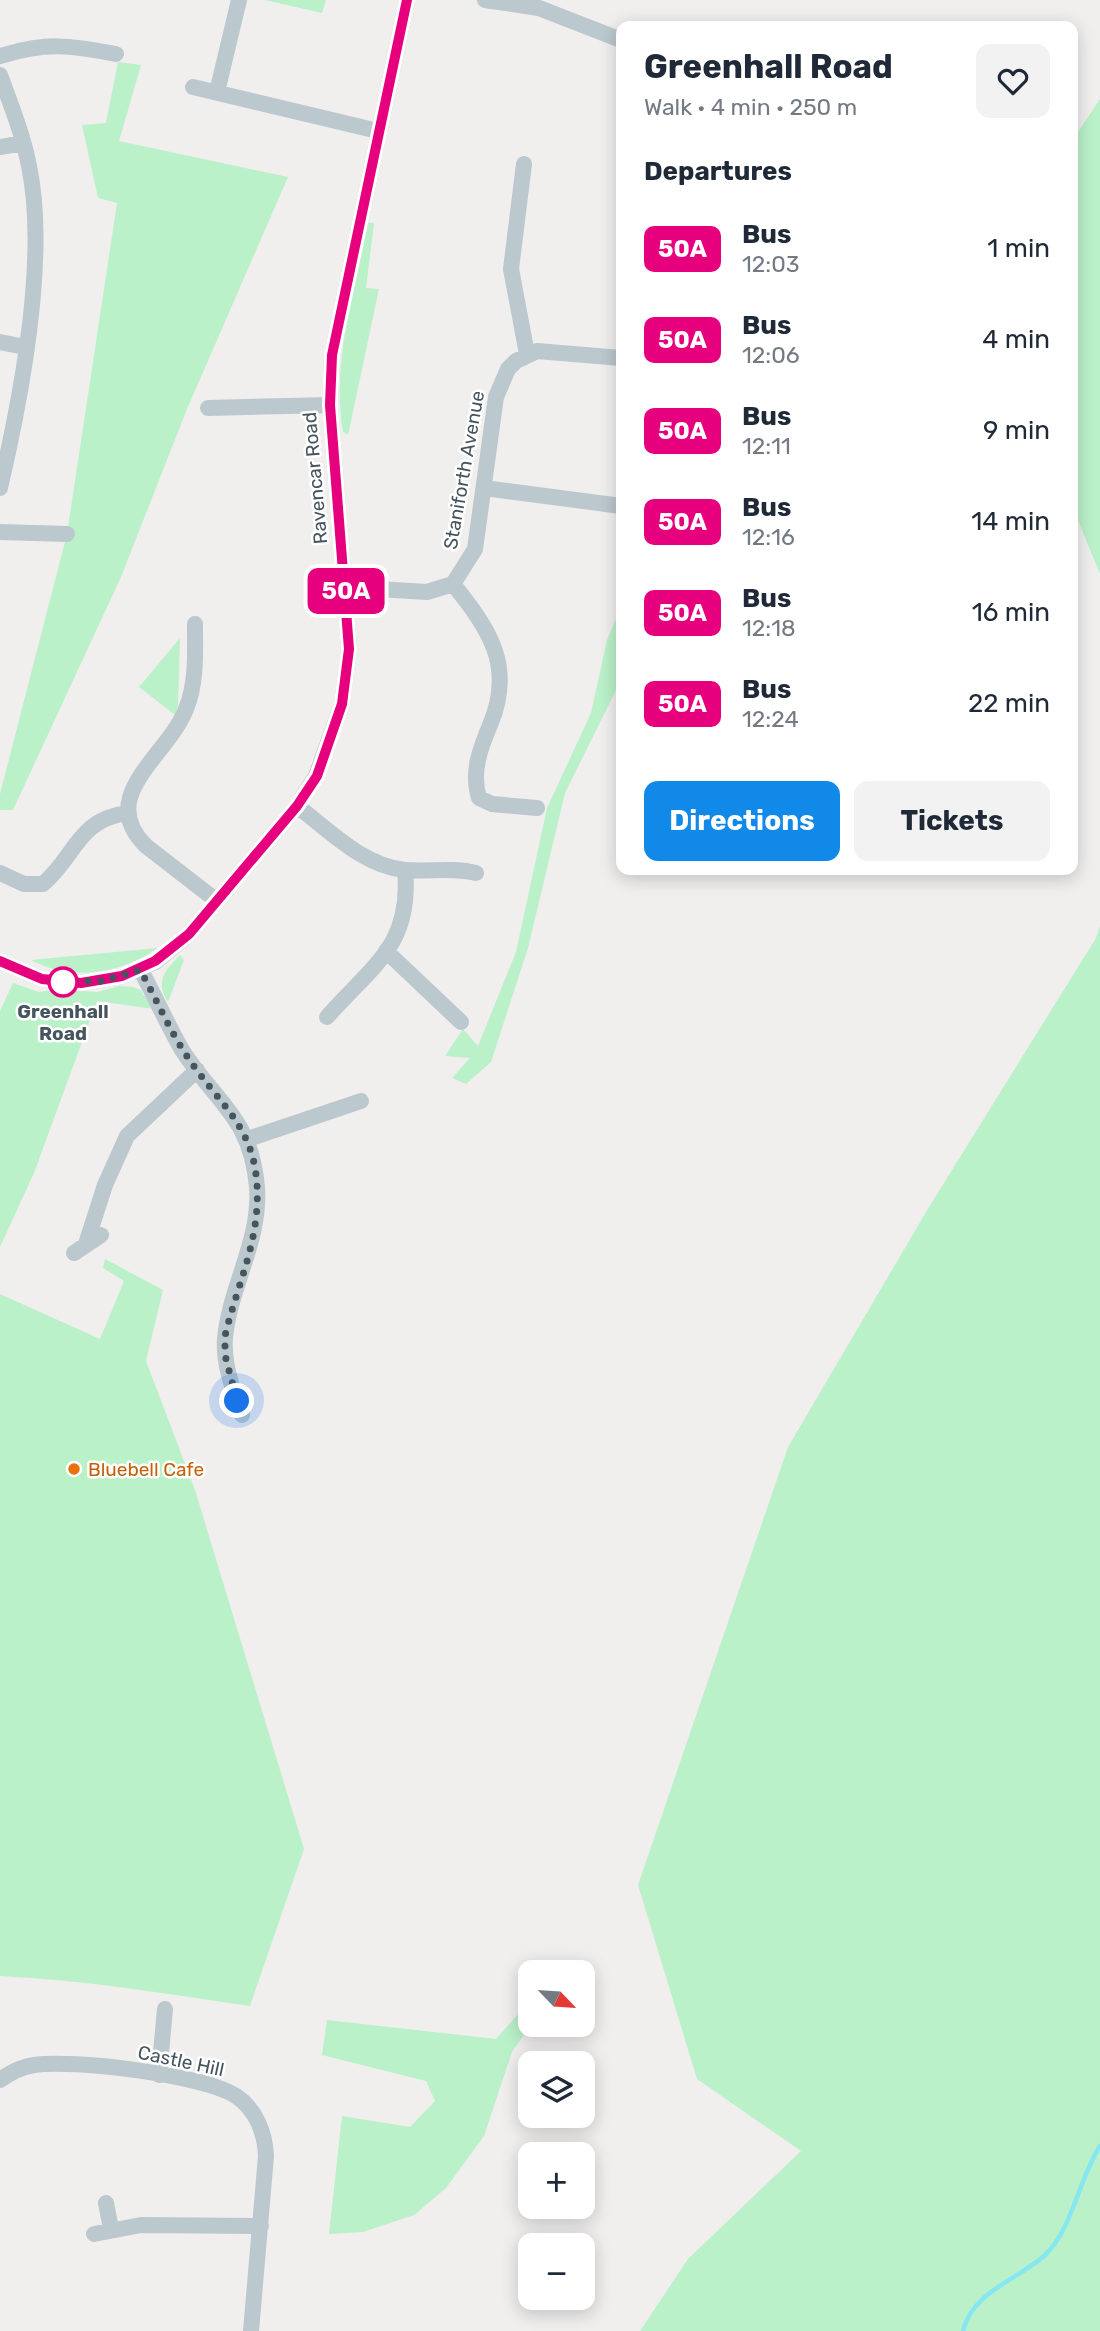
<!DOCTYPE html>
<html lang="en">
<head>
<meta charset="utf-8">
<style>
  body { margin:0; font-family:Rubik,sans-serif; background:#f2f2f3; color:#1f2937; height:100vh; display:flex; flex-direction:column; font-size:26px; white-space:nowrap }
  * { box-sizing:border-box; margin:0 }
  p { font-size:23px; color:#747a83 }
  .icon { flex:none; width:38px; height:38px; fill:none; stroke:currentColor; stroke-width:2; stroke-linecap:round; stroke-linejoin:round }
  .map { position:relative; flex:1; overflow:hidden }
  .sheet { position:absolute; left:616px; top:21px; width:462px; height:854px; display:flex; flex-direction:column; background:#fff; border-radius:14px; box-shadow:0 4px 18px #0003 }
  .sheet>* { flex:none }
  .badge { padding:0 14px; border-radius:10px; font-size:24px; line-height:46px }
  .needle { width:46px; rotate:115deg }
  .tools { position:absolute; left:518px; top:1960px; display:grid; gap:14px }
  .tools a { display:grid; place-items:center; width:77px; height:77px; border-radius:14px; background:#fff; box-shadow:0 4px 18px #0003; font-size:35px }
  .you { position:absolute; width:35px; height:35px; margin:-18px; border:5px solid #fff; border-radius:50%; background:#1a73e8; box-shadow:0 0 0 10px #1a73e833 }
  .map>.badge { position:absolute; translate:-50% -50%; box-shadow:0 0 0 4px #fff }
  h2 { padding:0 28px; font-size:26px; line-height:63px }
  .round { display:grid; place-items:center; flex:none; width:74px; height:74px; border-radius:14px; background:#f2f2f3 }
  .summary { display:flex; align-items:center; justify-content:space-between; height:119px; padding:0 28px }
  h1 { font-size:33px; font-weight:700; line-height:52px }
  .primary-button { display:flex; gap:14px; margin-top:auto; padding:14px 28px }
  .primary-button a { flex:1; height:80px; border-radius:14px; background:#1189e8; color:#fff; font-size:28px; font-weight:700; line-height:80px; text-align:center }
  .primary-button a+a { background:#f2f2f3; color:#1f2937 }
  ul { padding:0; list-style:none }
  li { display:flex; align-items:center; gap:21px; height:91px; padding:0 28px }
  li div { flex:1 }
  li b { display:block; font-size:26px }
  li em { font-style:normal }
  li .badge { min-width:77px; font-weight:700; text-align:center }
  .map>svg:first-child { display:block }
  .green { fill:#baf1c9 }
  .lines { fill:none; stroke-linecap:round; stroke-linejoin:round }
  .stream { stroke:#85e7f0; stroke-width:4.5 }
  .street { stroke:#bbc8ce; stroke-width:16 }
  .line-casing { stroke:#fff; stroke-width:16 }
  .line { stroke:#e6007e; stroke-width:10 }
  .walk { stroke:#45545d; stroke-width:7; stroke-dasharray:0 12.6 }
  .stop-dot { fill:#fff; stroke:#e6007e; stroke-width:3.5 }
  .food-dot { fill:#e8710a; stroke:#fff; stroke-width:2.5 }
  .labels { text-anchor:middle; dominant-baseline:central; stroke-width:5; stroke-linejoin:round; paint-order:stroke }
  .street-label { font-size:19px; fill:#45545d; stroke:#fff }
  .stop-label { font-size:19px; font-weight:bold; fill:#45545d; stroke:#fff }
  .food-label { font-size:19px; fill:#c56008; stroke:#fff; text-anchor:start }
</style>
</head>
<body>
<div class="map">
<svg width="1100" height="2331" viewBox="0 0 1100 2331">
  <rect width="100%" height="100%" fill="#f1eeee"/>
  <path class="green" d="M 265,0 L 326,0 L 322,13 Z
    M 118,62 L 141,65 L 119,141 L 288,177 L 187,409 L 121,577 L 13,810 L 0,810 L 0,794 L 67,534 L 117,203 L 98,198 L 82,125 L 106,123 Z
    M 1100,99 L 1100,574 L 1073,508 L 1073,133 L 1076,135 Z
    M 368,223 L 374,223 L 366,288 L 379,289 L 348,435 L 343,432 C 331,361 355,292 368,223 Z
    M 621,607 L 621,680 L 565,793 L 528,948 L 491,1062 L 466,1084 L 452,1078 L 470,1058 L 445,1056 L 463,1029 L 478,1046 L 516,952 L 547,808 L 591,713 L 607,640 Z
    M 180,638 L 178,706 L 175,715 L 139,687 Z
    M 1100,926 L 1100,2331 L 640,2331 L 688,2259 L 801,2151 L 697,2079 L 638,1885 L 788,1447 L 929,1207 L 1096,938 Z
    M 158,948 C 120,974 73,982 31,960 Z
    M 180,955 L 184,960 L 168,1002 C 155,982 164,971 180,955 Z
    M 13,983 L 39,992 L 57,989 L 97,992 L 119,986 L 133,987 L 140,990 L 154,1009 L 97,1001 L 34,1173 L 0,1247 L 0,1011 Z
    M 105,1259 L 163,1290 L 146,1361 L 195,1490 L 304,1849 L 250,2006 C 167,1994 85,1980 0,1976 L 0,1294 L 100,1339 L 124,1281 L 103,1268 Z
    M 530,2001 L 531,2025 L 512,2052 L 484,2136 L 446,2188 L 414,2215 L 363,2232 L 329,2234 L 342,2116 L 410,2127 L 435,2101 L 426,2081 L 322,2055 L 327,2020 L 496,2039 Z"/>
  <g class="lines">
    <path class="stream" d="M 963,2331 C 972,2292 1017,2280 1044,2256 C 1072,2231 1079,2178 1100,2146"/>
    <path class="street" d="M 485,0 L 539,8 L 621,40
      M 0,56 C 47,42 69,45 116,54
      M 0,75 C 11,105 23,135 29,166 C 48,257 21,398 0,488
      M 193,87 L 378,131
      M 217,92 L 239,0
      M 0,147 L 23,143
      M 524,164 L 511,269 L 527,354
      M 0,342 L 25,347
      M 208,408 L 330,405
      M 484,488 L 621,506
      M 0,532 L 67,534
      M 453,584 C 489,629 515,666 490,725 C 480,749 471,772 479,798 L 492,804 L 537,808
      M 345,587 L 427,592 L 453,584 L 475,549 L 496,397 L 508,369 L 516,361 L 537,351 L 621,358
      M 195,624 C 195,653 197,682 186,709 C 168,756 95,796 146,846 L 217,901
      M 297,806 C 329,830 363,866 405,870 C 430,872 452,867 476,873
      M 0,873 L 24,884 L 43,884 C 76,856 77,820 127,813
      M 386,951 L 461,1022
      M 0,961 L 42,979 L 81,983 L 122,976 L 155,962 L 189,934 L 297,806 L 316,776 L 342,704 L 349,649 L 330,405 L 332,355 L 407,0
      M 140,969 C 155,996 167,1024 182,1050 C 216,1103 251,1117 257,1187 C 261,1240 230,1286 225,1338 C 223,1364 233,1390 242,1415
      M 327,1017 C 373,965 412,945 405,870
      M 248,1139 L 361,1101
      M 86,1244 L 105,1185 L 127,1136 L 197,1070
      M 74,1253 L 101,1235
      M 159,2075 L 165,2009
      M 0,2080 C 11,2072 21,2067 34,2065 C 73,2059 204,2075 236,2096 C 256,2109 265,2133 266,2156 L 251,2331
      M 106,2203 L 111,2229
      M 94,2234 L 141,2225 L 261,2226"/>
  </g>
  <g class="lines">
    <defs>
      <path id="line" d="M 0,961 L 42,979 L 81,983 L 122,976 L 155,961 L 189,934 L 297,806 L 317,776 L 342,704 L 349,649 L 330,405 L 332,355 L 407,0"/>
    </defs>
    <use href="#line" class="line-casing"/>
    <use href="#line" class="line"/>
    <path class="walk" d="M 63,982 L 102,981 L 140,970 C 155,996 167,1025 183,1050 C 220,1109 261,1126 257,1206 C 255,1250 235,1293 225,1336 L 225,1355 L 237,1401"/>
  </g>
  <circle class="stop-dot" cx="63" cy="982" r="14"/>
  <circle class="food-dot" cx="74" cy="1469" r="7"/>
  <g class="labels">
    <g class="street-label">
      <text transform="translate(464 470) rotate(-80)">Staniforth Avenue</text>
      <text transform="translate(315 478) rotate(-95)">Ravencar Road</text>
      <text transform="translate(181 2061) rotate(12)">Castle Hill</text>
    </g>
    <g class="stop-label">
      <text x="63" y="1011">Greenhall<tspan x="63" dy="22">Road</tspan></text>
    </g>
    <g class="food-label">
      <text x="88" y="1469">Bluebell Cafe</text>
    </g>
  </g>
</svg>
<div class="tools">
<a><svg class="needle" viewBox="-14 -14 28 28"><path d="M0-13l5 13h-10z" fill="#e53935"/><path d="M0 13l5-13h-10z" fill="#747a83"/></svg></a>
<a><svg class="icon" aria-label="layers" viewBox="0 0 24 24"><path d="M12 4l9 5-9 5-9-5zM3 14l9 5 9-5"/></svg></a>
<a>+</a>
<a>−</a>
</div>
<div class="you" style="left:237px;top:1401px"></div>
<b class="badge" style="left:346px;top:591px;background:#e6007e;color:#fff">50A</b>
<section class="sheet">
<div class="summary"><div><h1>Greenhall Road</h1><p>Walk · 4 min · 250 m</p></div><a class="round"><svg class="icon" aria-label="heart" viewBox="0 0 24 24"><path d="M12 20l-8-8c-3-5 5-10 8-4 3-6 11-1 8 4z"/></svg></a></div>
<h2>Departures</h2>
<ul>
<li><span class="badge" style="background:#e6007e;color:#fff">50A</span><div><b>Bus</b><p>12:03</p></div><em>1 min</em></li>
<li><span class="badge" style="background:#e6007e;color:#fff">50A</span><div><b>Bus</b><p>12:06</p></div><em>4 min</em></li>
<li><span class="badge" style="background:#e6007e;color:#fff">50A</span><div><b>Bus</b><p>12:11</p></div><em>9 min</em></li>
<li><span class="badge" style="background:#e6007e;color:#fff">50A</span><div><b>Bus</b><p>12:16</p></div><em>14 min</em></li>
<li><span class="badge" style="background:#e6007e;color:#fff">50A</span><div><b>Bus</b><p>12:18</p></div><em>16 min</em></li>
<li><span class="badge" style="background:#e6007e;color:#fff">50A</span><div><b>Bus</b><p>12:24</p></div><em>22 min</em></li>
</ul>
<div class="primary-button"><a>Directions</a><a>Tickets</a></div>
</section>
</div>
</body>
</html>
